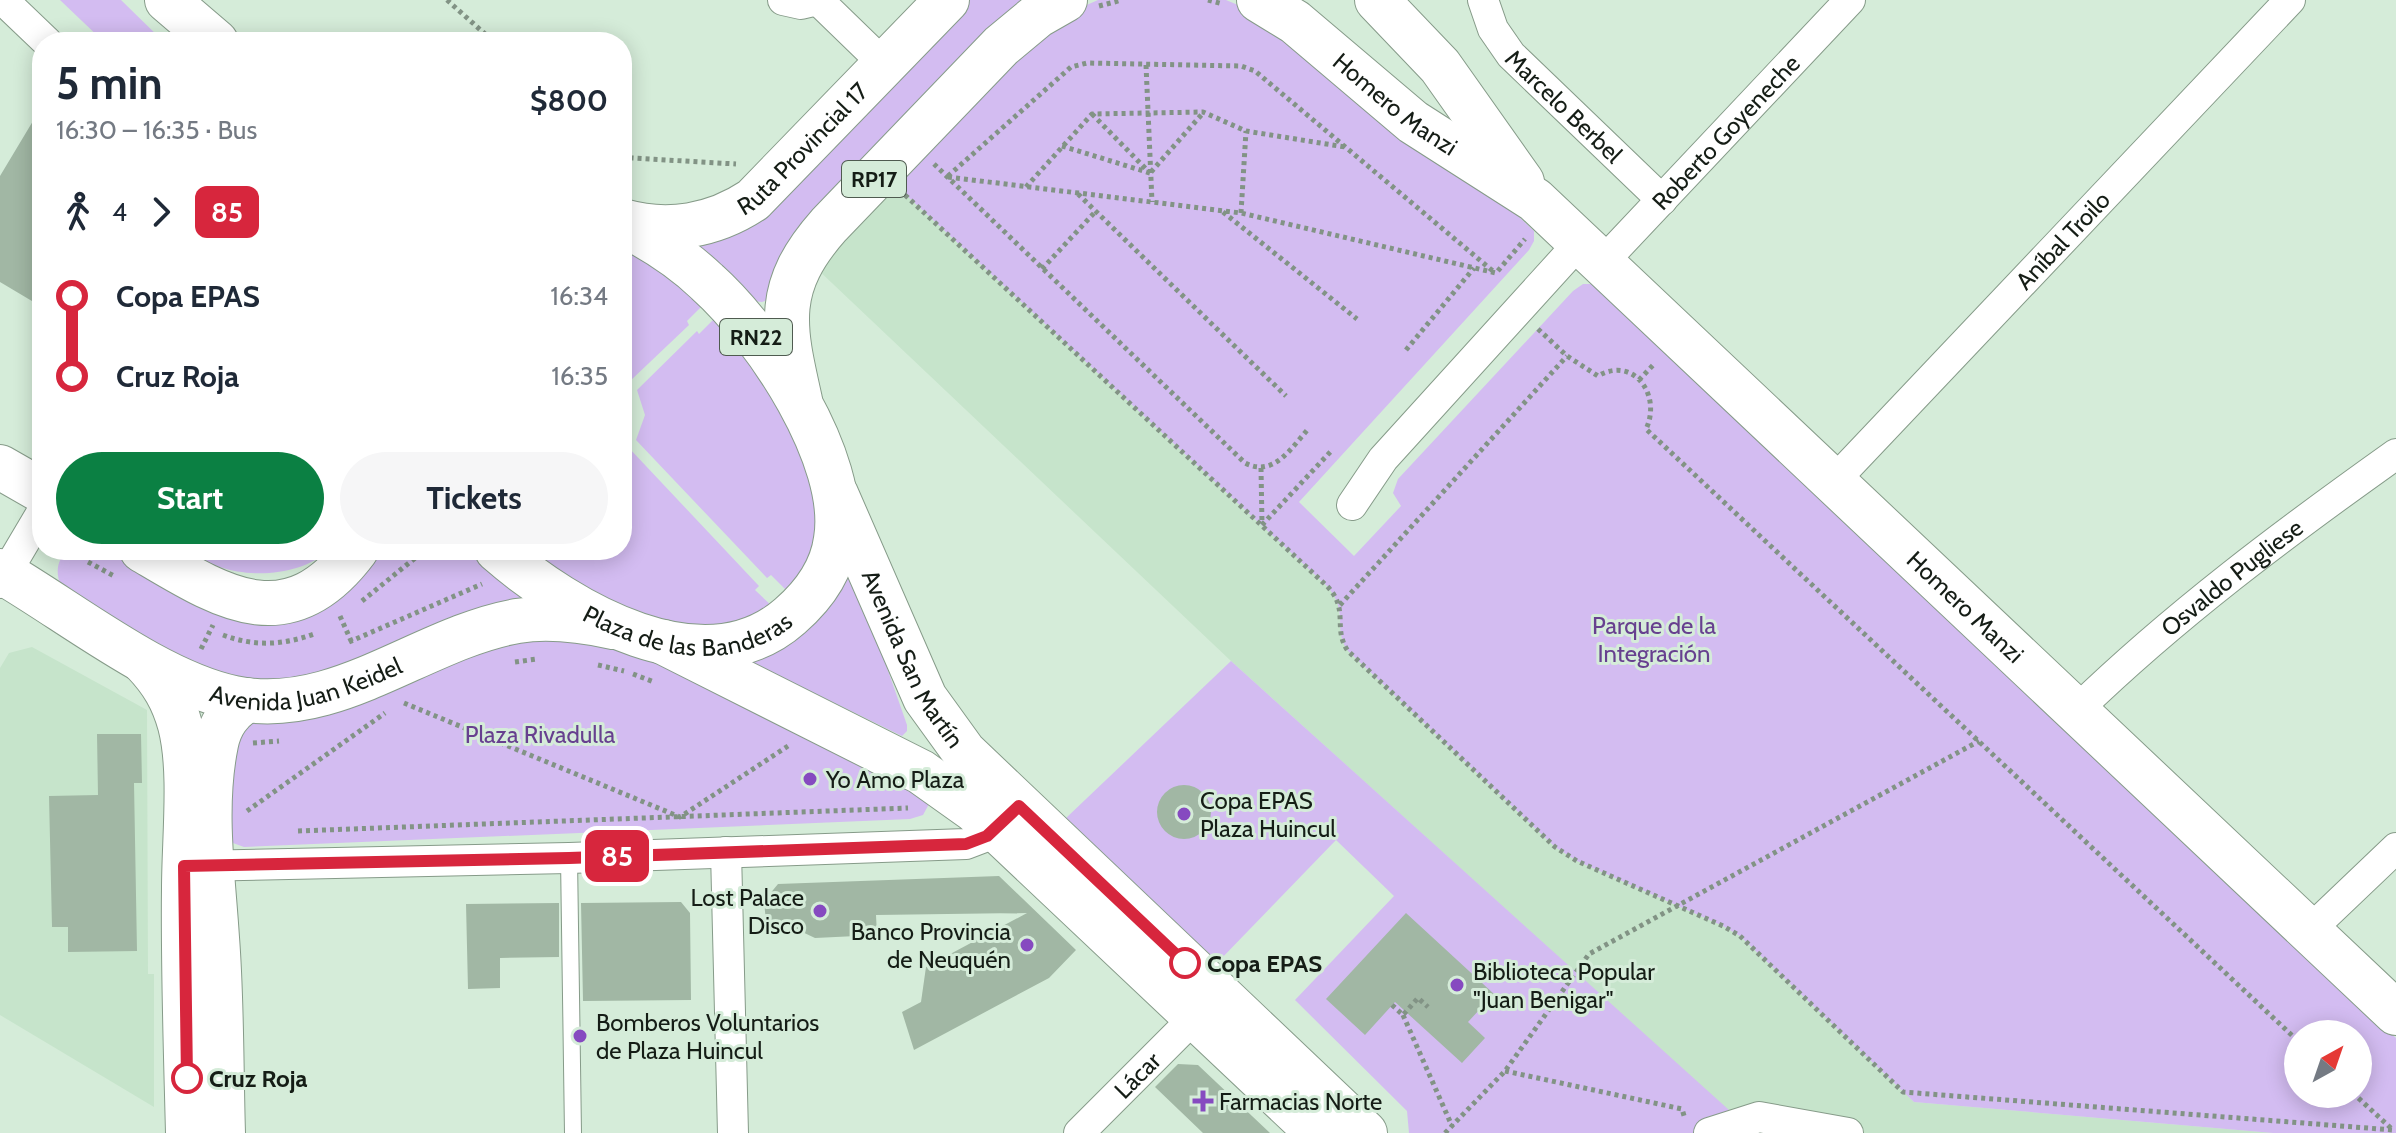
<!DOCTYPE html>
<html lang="en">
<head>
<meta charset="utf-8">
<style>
  body { margin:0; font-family:Cabin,sans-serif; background:#f6f6f7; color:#1f2937; height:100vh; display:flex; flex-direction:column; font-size:30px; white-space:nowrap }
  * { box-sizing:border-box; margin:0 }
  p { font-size:26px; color:#747a83 }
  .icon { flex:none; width:44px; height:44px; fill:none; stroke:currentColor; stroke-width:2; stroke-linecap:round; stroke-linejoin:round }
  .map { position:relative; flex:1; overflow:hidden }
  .drawer { position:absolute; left:32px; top:32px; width:600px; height:528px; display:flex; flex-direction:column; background:#fff; border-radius:32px; box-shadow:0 4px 20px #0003 }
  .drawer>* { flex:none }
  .badge { padding:0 16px; border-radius:12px; font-size:28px; line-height:52px }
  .needle { width:52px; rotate:40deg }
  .tools { position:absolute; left:2284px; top:1020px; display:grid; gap:16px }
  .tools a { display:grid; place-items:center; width:88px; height:88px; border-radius:50%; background:#fff; box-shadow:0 4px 20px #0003; font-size:40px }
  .map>.badge { position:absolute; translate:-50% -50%; box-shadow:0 0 0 4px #fff }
  .legs { display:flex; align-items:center; gap:12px; height:88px; padding:0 24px; font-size:26px }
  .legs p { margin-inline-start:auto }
  .head { display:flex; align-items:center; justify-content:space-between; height:136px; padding:0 24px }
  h1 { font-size:44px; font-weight:800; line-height:60px }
  .primary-button { display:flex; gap:16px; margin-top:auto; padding:16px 24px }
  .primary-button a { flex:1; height:92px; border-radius:48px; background:#0b8043; color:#fff; font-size:32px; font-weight:800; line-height:92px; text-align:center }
  .primary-button a+a { background:#f6f6f7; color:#1f2937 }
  ul { padding:0 24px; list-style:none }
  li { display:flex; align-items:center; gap:28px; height:80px; font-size:30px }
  li i { display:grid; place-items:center; width:12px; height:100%; margin:0 10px; background:currentColor }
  li i::after { content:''; width:20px; height:20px; margin:-10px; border:6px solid; border-radius:50%; background:#fff }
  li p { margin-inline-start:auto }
  li:first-child i { background:linear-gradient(#0000 50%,currentColor 0) }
  li:last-child i { background:linear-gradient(currentColor 50%,#0000 0) }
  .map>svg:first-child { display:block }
  .built { fill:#c6e4cb }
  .green { fill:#d3bcf1; fill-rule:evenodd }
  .building { fill:#a1b7a4 }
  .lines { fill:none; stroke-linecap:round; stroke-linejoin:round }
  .lane-casing { stroke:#869b89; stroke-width:18 }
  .street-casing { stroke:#869b89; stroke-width:32 }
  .secondary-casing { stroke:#869b89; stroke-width:46 }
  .primary-casing { stroke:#869b89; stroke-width:46 }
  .highway-casing { stroke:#869b89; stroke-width:46 }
  .path { stroke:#829385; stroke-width:5; stroke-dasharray:4 4; stroke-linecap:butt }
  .lane { stroke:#fff; stroke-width:16 }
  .street { stroke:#fff; stroke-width:30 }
  .secondary { stroke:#fff; stroke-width:44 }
  .primary { stroke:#fff; stroke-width:44 }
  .highway { stroke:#fff; stroke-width:44 }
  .line-1-casing { stroke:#fff; stroke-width:18 }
  .line-1 { stroke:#d7263d; stroke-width:12 }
  .poi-dot { fill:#864ac0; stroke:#d5ecd9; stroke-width:3 }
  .stop-1-dot { fill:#fff; stroke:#d7263d; stroke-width:4 }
  .labels { text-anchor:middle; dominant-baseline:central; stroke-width:6; stroke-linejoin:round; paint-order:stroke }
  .shield { fill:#d5ecd9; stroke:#4f5b50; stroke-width:2 }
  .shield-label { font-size:22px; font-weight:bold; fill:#151d16 }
  .street-label { font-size:24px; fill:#151d16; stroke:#d5ecd9 }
  .park-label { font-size:24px; fill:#67408f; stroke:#d5ecd9 }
  .poi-label { font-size:24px; fill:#151d16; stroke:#d5ecd9; text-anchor:start }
  .stop-label { font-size:24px; font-weight:bold; fill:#151d16; stroke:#d5ecd9; text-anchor:start }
</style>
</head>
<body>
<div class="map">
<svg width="2396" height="1133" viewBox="0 0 2396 1133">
  <rect width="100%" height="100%" fill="#d5ecd9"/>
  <path class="built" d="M 891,181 L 1327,586 L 1337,598 L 1342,637 L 1354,657 L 1555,847 L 1577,861 L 1723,926 L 1740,936 L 1914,1102 L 2273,1133 L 1744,1133 L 1748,1128 L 1231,661 L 814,266 Z
    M 32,647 L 147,710 L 148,974 L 154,974 L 154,1107 L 0,1015 L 0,668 L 9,653 Z"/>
  <path class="green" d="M 60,0 L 121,0 L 164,42 L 104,42 Z
    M 967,0 L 1036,0 L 770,299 L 762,302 L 754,301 L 697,250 L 696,242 Z
    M 1098,0 L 1226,0 L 1257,13 L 1475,175 L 1534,231 L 1534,241 L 1529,250 L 1299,502 L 1354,556 L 1401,506 L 1393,493 L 1398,479 L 1573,291 L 1583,284 L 1594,284 L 2396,1038 L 2396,1133 L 2273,1133 L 1914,1102 L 1740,936 L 1723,926 L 1577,861 L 1555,847 L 1348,651 C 1332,628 1350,613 1327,586 L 891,181 C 950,118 1017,33 1098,0 ZM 2298,1034 L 2358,1034 L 2358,1094 L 2298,1094 Z
    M 622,246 L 655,267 L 703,305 L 687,321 L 689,325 L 629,382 L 622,377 Z
    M 715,318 L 749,355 L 799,441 L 819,508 L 813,555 L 789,593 L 771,575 L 767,578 L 636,440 L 645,415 L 637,390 L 697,331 L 699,334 Z
    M 629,448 L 759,586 L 755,590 L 774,608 L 752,623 L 683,630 L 600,598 L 529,550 L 622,550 L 622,452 Z
    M 68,550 L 104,550 L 219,614 L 242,622 L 267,625 L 290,623 L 312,615 L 376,550 L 463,550 L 535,604 L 360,663 L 265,685 L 193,666 L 61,586 C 55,572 57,560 68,550 Z
    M 193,550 L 328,550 C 298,581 220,581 193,550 Z
    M 848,556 L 907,725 L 907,731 L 902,736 L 753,663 Z
    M 548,632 L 638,653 L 923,793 L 929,804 L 923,815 L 910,819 L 244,847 L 233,843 L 230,833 L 232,722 L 478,647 Z
    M 1231,661 L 1749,1128 L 1744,1133 L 1409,1133 L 1407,1111 L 1295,1000 L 1394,896 L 1336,840 L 1217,963 L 1065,819 Z"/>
  <path class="building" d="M 42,106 L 42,307 L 0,282 L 0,176 Z
    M 97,734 L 141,734 L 142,783 L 134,783 L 137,951 L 68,952 L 68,927 L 52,927 L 49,796 L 98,795 Z
    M1157 812a27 27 0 1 1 54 0a27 27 0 1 1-54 0Z
    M 999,876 L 1076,950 L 1049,978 L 914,1050 L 902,1012 L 921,1002 L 926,967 L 1027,913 L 876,915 L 877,935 L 815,938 L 779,921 L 766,922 L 764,901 L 778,884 Z
    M 681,902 L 690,913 L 691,1000 L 583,1001 L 581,903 Z
    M 559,903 L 559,957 L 500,958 L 500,988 L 468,989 L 466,904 Z
    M 1406,913 L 1494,994 L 1468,1022 L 1485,1038 L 1462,1063 L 1395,1002 L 1365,1035 L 1326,999 Z
    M 1178,1064 L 1198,1065 L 1270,1133 L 1203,1133 L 1155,1087 Z"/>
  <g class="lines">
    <defs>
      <path id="lane" d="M 569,858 L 573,1133"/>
      <g id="street">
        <path d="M 3,0 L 47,42"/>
        <path d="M 783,0 L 801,4 L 818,0"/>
        <path d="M 818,0 L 885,65"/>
        <path id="s1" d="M 1483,0 L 1493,29 L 1511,55 L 1662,200"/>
        <path id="s2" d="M 1602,263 L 1850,0"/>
        <path id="s3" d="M 1834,481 L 2290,0"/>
        <path d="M 1352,505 L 1383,459 L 1580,242"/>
        <path d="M 0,583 L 42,512"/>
        <path id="s4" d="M 2077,710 C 2175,615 2285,533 2396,454"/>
        <path d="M 726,852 L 733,1133"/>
        <path d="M 194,866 L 569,858 L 966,844 L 987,836 L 1008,817"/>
        <path d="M 2310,930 L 2396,848"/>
        <path id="s5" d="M 1079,1133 L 1195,1017"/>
        <path d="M 1709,1133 L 1759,1117 L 1848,1133"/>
      </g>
      <g id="secondary">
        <path id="s6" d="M 1259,0 L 1295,22 L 1413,122 L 1535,200 L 2396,1013"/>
        <path d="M 1377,0 L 1440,66 L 1522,182"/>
        <path d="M 0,467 L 42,491"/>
        <path d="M 142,550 C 220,596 287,642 356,550"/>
        <path id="s7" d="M 0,571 C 69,611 157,682 234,698 C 335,719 421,638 517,621 C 549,616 581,620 613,627"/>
        <path d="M 144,662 C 162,681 173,699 180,725 C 192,771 184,839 184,889 C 183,970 186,1052 188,1133"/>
        <path d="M 223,1133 C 221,1068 222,1003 217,938 C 213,875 203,807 216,744 C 220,724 230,711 246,700"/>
      </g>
      <g id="primary">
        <path id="s8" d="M 622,221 C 668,234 714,226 753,200 L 947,0"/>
        <path d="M 800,400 C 783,325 774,287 829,225 L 1001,46 L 1037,16 L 1065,0"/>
      </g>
      <g id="highway">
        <path d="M 167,0 L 216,42"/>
        <path id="s9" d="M 836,494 L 925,698 L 964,752 L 1365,1133"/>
        <path id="s10" d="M 497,550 C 568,612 704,692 790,616 C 813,596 832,570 836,539 C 849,459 765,334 707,282 C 683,259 652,239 622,224"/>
        <path d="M 663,642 L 921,772 L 973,809 L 996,829 L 1318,1133"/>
      </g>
    </defs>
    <use href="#lane" class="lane-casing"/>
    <use href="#street" class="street-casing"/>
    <use href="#secondary" class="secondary-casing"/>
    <use href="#primary" class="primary-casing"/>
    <use href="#highway" class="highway-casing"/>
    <path class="path" d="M 447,0 L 494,42
      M 1208,0 L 1223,4
      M 1099,6 L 1122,0
      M 1146,65 L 1152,202
      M 1092,114 L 1147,170
      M 1062,146 L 1150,173
      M 622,155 L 632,158 L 736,164
      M 934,164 L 1245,463 C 1274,478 1292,447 1309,428
      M 1151,172 L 1203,113
      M 948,176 L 1071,67 L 1087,63 L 1241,66 L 1255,71 L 1494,272
      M 948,177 L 1241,213 L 1496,273 L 1525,239
      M 1026,187 L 1092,114 L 1203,112 L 1246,131 L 1345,147
      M 1078,194 L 1286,396
      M 905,195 L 1327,586 C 1350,610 1332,628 1348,651 L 1555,847 L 1577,861 L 1723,926 L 1740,936 L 1903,1092 L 2393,1130 L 2354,1094
      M 1223,212 L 1357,319
      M 1241,213 L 1246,131
      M 1042,269 L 1096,211
      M 1538,329 L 1567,356 L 1598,376 C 1634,355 1662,396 1646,429 L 2298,1041
      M 1406,350 L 1474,268
      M 1639,380 L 1655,363
      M 1261,468 L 1262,524
      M 1262,525 L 1333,449
      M 88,562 L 116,577
      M 362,601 L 425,550
      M 1340,605 L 1567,356
      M 340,616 L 352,643
      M 223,635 C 255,647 283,645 314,634
      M 349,642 L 482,584
      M 201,649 L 213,625
      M 515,662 L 537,659
      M 598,665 L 624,671
      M 633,674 L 654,682
      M 404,703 L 680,817 L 788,746
      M 253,743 L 279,741
      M 247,811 L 385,713
      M 298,831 L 908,808
      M 1392,1005 L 1403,1015 L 1418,998 L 1428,1007
      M 1403,1015 L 1452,1126
      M 1505,1071 L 1682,1109 L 1685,1119
      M 1445,1133 L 1505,1071 L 1589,954 L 1979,741"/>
    <use href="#lane" class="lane"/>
    <use href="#street" class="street"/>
    <use href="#secondary" class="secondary"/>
    <use href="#primary" class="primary"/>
    <use href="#highway" class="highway"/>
  </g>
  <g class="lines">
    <defs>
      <path id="line-1" d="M 187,1078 L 184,866 L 569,858 L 966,844 L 987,836 L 1019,806 L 1185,963"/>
    </defs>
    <use href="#line-1" class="line-1-casing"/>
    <use href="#line-1" class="line-1"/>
  </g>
  <g class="poi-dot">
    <circle cx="810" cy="779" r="8"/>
    <circle cx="1184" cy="814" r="8"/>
    <circle cx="820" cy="911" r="8"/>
    <circle cx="1027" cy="945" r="8"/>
    <circle cx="1457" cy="985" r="8"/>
    <circle cx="580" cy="1036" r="8"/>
    <path d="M1199 1089h8v8h8v8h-8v8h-8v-8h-8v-8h8z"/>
  </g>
  <g class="stop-1-dot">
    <circle cx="1185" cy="963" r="14"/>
    <circle cx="187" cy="1078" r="14"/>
  </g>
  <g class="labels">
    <g class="shield">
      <rect x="842" y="161" width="64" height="36" rx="6"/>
      <rect x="720" y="319" width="72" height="36" rx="6"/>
    </g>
    <g class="shield-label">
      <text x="874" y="179">RP17</text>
      <text x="756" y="337">RN22</text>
    </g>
    <g class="street-label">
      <text stroke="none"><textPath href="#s6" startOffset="172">Homero Manzi</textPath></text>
      <text stroke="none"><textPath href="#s1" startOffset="136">Marcelo Berbel</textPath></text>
      <text stroke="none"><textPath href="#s2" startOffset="180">Roberto Goyeneche</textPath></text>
      <text stroke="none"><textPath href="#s8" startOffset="208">Ruta Provincial 17</textPath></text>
      <text stroke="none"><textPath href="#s3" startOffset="332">Aníbal Troilo</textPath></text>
      <text stroke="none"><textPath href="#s4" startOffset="204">Osvaldo Pugliese</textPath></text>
      <text stroke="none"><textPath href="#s6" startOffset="934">Homero Manzi</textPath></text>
      <text stroke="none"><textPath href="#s10" startOffset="216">Plaza de las Banderas</textPath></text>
      <text stroke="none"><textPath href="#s9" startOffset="182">Avenida San Martín</textPath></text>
      <text stroke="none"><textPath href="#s7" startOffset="342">Avenida Juan Keidel</textPath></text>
      <text stroke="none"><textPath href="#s5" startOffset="82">Lácar</textPath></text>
    </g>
    <g class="park-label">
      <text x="1654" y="625">Parque de la<tspan x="1654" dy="28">Integración</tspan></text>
      <text x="540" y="734">Plaza Rivadulla</text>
    </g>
    <g class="poi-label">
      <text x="826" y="779">Yo Amo Plaza</text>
      <text x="1200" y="800">Copa EPAS<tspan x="1200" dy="28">Plaza Huincul</tspan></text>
      <text x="804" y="897" text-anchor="end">Lost Palace<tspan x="804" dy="28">Disco</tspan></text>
      <text x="1011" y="931" text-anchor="end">Banco Provincia<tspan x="1011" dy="28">de Neuquén</tspan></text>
      <text x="1473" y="971">Biblioteca Popular<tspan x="1473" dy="28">"Juan Benigar"</tspan></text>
      <text x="596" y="1022">Bomberos Voluntarios<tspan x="596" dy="28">de Plaza Huincul</tspan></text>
      <text x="1219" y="1101">Farmacias Norte</text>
    </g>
    <g class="stop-label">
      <text x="1207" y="963">Copa EPAS</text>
      <text x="209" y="1078">Cruz Roja</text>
    </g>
  </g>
</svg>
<div class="tools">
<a><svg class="needle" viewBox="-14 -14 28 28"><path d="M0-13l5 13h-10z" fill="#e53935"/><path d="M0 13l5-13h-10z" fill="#747a83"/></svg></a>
</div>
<b class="badge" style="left:617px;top:856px;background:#d7263d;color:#fff">85</b>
<section class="drawer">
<div class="head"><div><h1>5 min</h1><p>16:30 – 16:35 · Bus</p></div><b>$800</b></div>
<div class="legs"><svg class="icon" aria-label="walk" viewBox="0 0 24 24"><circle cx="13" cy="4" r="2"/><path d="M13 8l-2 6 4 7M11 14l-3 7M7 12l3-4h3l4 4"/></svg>4<svg class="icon" aria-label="forward" viewBox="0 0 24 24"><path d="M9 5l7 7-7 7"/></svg><b class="badge" style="background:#d7263d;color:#fff">85</b></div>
<ul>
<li><i style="color:#d7263d"></i><b>Copa EPAS</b><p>16:34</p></li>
<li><i style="color:#d7263d"></i><b>Cruz Roja</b><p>16:35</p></li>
</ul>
<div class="primary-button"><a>Start</a><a>Tickets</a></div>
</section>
</div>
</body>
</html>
